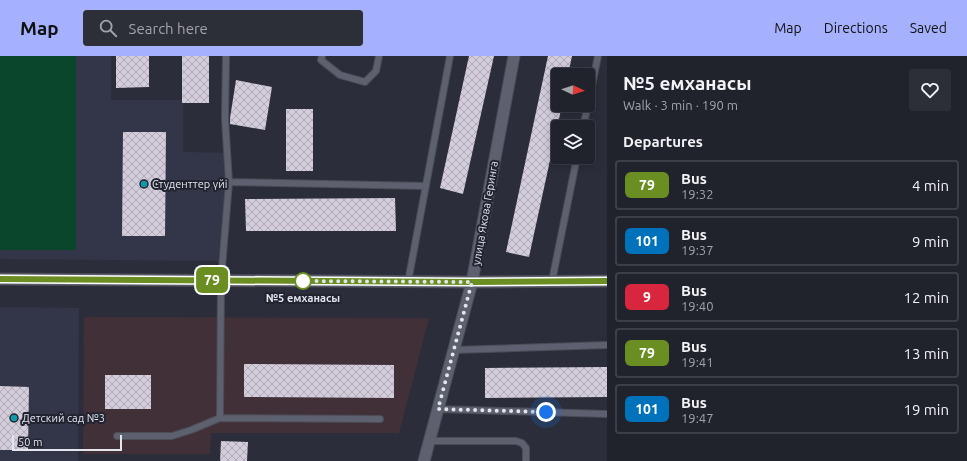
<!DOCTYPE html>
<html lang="en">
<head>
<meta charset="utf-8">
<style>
  body { margin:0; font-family:Ubuntu,sans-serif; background:#2d2f38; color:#f1f3f6; height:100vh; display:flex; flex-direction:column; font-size:15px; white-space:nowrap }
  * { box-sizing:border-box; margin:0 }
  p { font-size:13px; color:#a2a4a9 }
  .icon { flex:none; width:22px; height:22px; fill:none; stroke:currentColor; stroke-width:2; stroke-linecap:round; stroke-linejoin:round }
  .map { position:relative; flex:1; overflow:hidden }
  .sheet { display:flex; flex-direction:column; background:#20222c; width:360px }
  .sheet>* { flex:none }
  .badge { padding:0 8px; border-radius:6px; font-size:14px; line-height:26px }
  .needle { width:26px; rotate:94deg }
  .fabs { position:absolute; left:551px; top:12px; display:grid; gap:8px }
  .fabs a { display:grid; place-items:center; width:44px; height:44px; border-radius:4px; background:#20222c; box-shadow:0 2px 10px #0003,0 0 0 1px #3d3f48; font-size:20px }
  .scale { position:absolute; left:12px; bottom:10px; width:110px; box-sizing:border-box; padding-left:4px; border:2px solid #e3e5ed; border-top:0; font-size:11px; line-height:14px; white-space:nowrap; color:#e3e5ed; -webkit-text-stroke:3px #212430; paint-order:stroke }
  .you { position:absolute; width:20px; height:20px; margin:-10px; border:3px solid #fff; border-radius:50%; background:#1a73e8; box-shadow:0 0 0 6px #1a73e833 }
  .map>.badge { position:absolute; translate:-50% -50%; box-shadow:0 0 0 2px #fff }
  h2 { padding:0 16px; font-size:15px; line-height:36px }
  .round { display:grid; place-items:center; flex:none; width:42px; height:42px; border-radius:4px; background:#2d2f38 }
  .head { display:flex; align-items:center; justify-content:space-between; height:68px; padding:0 16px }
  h1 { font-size:19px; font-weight:700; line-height:30px }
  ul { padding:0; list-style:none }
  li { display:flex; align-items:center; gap:12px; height:50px; margin:0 8px 6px; padding:0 8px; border:2px solid #3d3f48; border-radius:4px }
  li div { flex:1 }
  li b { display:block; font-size:15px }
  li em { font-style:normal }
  li .badge { min-width:44px; font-weight:700; text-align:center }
  header { display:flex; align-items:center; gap:24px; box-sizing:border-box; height:56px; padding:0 20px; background:#a5b1fc; color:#111 }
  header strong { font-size:19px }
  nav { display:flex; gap:22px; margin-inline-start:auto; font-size:14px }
  .search { width:280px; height:36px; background:#2d2f38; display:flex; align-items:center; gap:10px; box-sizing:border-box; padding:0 14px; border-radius:4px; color:#a2a4a9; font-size:15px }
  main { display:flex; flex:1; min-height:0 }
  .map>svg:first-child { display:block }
  .built { fill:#323648 }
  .medical { fill:#423038 }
  .garden { fill:#09462c }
  .building { fill:url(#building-cross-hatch) }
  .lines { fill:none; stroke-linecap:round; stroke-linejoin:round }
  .service-casing { stroke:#4a4c56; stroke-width:8 }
  .tertiary-casing { stroke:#4a4c56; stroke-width:13 }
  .secondary-casing { stroke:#4a4c56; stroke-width:13 }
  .service { stroke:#5d606e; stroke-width:6 }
  .tertiary { stroke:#5d606e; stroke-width:11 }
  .secondary { stroke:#5d606e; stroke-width:11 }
  .line-casing { stroke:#fff; stroke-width:9 }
  .line { stroke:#6b8e23; stroke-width:6 }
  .walk { stroke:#e3e5ed; stroke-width:4; stroke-dasharray:0 7.2 }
  .culture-dot { fill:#0f9aa8; stroke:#212430; stroke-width:1.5 }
  .stop-dot { fill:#fff; stroke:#6b8e23; stroke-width:2 }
  .labels { text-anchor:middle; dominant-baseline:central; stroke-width:4; stroke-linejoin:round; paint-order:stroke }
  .poi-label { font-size:11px; fill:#e3e5ed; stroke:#212430; text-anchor:start }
  .street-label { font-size:11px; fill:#e3e5ed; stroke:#212430 }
  .stop-label { font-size:11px; font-weight:bold; fill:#e3e5ed; stroke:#212430 }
</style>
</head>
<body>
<header>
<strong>Map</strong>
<div class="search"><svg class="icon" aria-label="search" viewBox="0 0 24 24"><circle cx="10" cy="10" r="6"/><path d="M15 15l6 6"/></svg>Search here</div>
<nav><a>Map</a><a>Directions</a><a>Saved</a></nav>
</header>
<main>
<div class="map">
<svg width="607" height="405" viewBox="0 0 607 405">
  <defs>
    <pattern id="building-cross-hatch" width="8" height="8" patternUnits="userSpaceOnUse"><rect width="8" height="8" fill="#d3ccdb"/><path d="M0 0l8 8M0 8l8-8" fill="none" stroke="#afaab6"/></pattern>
  </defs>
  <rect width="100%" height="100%" fill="#2b2e3a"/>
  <path class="built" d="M 0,0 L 111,0 L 111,44 L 183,44 L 183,96 L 226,97 L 225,205 L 0,203 Z
    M 0,251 L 79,252 L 78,405 L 0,405 Z"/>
  <path class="medical" d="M 84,261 L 429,262 L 399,377 L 211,377 L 210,398 L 83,398 Z"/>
  <path class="garden" d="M 0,0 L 76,0 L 76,194 L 0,194 Z"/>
  <path class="building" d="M 116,0 L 149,0 L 149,31 L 116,32 Z
    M 182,0 L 209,0 L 209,47 L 182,47 Z
    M 469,0 L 494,0 L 463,138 L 440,132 Z
    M 548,0 L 572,0 L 568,19 L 558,19 L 558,49 L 562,49 L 529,201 L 506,196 Z
    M 236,24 L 272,31 L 265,74 L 230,68 L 230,62 Z
    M 286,53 L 313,53 L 313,115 L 286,115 Z
    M 123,76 L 166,76 L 165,180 L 122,180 Z
    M 395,142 L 396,175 L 246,175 L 245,143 Z
    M 244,308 L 394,309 L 394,342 L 244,341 Z
    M 607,311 L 607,341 L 485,342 L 485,312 Z
    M 105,319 L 151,319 L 151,353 L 105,353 Z
    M 0,330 L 29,331 L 28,394 L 0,394 Z
    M 221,385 L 248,386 L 247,405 L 220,405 Z"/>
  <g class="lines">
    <defs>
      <path id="service" d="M 226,0 L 225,63 L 229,126 L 221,224 L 220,362 L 380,363
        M 322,0 L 321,4 L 340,19 L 365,26 L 376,15 L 379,0
        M 588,49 L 598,0
        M 583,71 L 588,49
        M 229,126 L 426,130
        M 552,225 L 577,101
        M 408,226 L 450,0
        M 454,294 L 607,289
        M 438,353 L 607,358
        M 117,380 L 172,380 L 191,374 L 220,362
        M 430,385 L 516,385 L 522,387 L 526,392 L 526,405"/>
      <path id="tertiary" d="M 424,405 L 472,226 L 514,0"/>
      <path id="secondary" d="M 0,223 L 472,226 L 607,225"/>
    </defs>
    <use href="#service" class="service-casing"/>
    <use href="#tertiary" class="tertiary-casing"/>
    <use href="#secondary" class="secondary-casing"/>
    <use href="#service" class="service"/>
    <use href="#tertiary" class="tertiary"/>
    <use href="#secondary" class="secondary"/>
  </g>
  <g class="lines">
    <defs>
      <path id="line" d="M 0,223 L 472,226 L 607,225"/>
    </defs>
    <use href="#line" class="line-casing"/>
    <use href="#line" class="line"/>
    <path class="walk" d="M 303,225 L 299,225 L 472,226 L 438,353 L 546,356"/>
  </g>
  <g class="culture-dot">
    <circle cx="144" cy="128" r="4"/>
    <circle cx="14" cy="362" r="4"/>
  </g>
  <circle class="stop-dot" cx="303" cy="225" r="8"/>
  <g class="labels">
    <g class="poi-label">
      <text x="152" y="128">Студенттер үйі</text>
      <text x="22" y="362">Детский сад №3</text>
    </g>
    <g class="street-label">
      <text transform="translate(485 157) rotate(-80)">улица Якова Геринга</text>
    </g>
    <g class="stop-label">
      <text x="303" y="242">№5 емханасы</text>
    </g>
  </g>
</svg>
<div class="fabs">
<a><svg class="needle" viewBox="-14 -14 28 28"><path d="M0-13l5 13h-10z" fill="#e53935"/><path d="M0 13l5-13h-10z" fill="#a2a4a9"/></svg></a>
<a><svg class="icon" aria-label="layers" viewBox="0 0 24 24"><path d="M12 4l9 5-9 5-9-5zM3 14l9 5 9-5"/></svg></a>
</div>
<div class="scale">50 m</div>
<div class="you" style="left:546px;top:356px"></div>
<b class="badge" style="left:212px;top:224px;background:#6b8e23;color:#fff">79</b>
</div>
<section class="sheet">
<div class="head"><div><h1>№5 емханасы</h1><p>Walk · 3 min · 190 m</p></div><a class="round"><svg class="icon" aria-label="heart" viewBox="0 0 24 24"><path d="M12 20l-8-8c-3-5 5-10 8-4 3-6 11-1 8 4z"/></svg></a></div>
<h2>Departures</h2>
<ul>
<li><span class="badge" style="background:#6b8e23;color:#fff">79</span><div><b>Bus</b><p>19:32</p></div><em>4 min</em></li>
<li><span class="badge" style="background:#0072bc;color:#fff">101</span><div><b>Bus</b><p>19:37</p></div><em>9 min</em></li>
<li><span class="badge" style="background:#d7263d;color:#fff">9</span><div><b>Bus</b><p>19:40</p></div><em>12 min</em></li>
<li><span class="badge" style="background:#6b8e23;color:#fff">79</span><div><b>Bus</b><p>19:41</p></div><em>13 min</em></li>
<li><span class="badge" style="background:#0072bc;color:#fff">101</span><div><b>Bus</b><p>19:47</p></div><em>19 min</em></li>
</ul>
</section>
</main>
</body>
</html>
